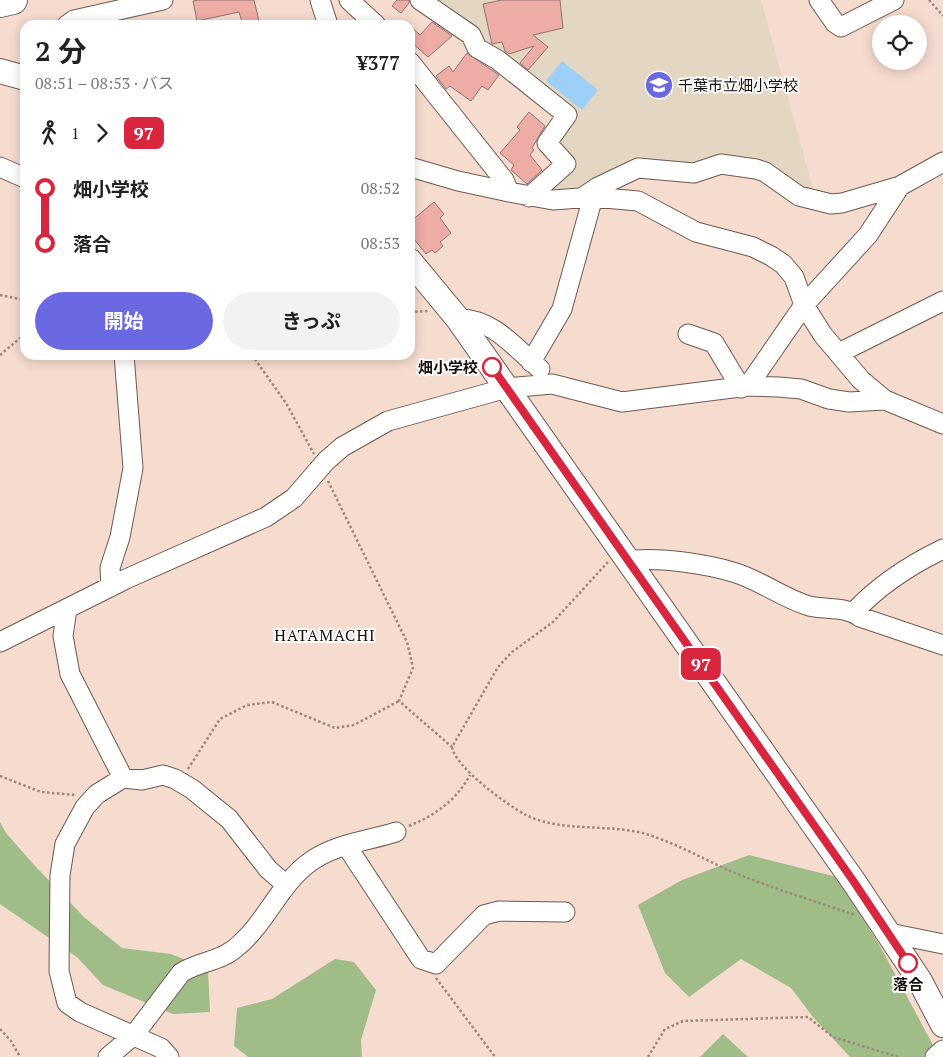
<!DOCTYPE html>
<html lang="ja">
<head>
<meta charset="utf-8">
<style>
  body { margin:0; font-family:"PT Serif","Noto Sans JP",serif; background:#f2f2f2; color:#222; height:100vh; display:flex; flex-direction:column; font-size:19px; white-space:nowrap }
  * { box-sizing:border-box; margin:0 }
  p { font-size:16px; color:#767676 }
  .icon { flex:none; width:28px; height:28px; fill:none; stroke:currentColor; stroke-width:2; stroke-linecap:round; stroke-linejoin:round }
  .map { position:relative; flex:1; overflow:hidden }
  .drawer { position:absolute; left:20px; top:20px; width:395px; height:340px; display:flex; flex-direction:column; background:#fff; border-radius:15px; box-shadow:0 2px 12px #0003 }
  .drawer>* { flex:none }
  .badge { padding:0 10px; border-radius:8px; font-size:18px; line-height:32px }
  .buttons { position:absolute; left:872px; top:15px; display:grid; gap:10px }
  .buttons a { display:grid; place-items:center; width:55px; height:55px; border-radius:50%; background:#fff; box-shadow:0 2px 12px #0003; font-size:25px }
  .map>.badge { position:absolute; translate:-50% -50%; box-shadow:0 0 0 2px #fff }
  .legs { display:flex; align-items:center; gap:8px; height:55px; padding:0 15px; font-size:16px }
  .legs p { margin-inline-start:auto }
  .summary { display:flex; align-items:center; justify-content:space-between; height:85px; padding:0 15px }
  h1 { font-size:28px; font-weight:700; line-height:38px }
  .cta { display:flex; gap:10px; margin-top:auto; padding:10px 15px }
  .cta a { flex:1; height:58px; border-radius:30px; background:#6a69e2; color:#fff; font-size:20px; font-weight:700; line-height:58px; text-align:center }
  .cta a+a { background:#f2f2f2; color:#222 }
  ul { padding:0 15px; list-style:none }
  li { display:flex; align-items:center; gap:18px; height:55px; font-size:19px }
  li i { display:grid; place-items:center; width:8px; height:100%; margin:0 6px; background:currentColor }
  li i::after { content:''; width:12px; height:12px; margin:-6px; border:4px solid; border-radius:50%; background:#fff }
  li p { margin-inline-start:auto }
  li:first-child i { background:linear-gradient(#0000 50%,currentColor 0) }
  li:last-child i { background:linear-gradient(currentColor 50%,#0000 0) }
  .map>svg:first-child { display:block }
  .education { fill:#e3d6c2 }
  .forest { fill:#a0bd88 }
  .water { fill:#9dd0f8 }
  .building { fill:#eeaca7; stroke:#8e7371 }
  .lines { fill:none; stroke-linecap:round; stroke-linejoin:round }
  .minor-casing { stroke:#6f594e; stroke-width:21 }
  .major-casing { stroke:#6f594e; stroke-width:26 }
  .highway-casing { stroke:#6f594e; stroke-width:30 }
  .path { stroke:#9a877e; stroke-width:2.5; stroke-dasharray:2.5 2.5; stroke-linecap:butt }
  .minor { stroke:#fff; stroke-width:19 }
  .major { stroke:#fff; stroke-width:24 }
  .highway { stroke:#fff; stroke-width:28 }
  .line-1-casing { stroke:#fff; stroke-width:11 }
  .line-1 { stroke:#d7263d; stroke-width:8 }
  .stop-1-dot { fill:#fff; stroke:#d7263d; stroke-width:2.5 }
  .labels { text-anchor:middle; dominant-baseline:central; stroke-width:4; stroke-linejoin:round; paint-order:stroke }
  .poi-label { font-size:15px; fill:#160e0a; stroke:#fff; text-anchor:start }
  .stop-label { font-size:15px; font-weight:bold; fill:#160e0a; stroke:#fff; text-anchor:end }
  .neighbourhood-label { font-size:16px; letter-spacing:1px; fill:#160e0a; stroke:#fff }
</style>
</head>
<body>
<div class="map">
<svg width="943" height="1057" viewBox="0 0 943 1057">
  <rect width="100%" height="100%" fill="#f6dbcf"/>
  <path class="education" d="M 430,0 L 761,0 L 815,196 L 778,176 L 636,165 L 594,186 L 546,194 L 571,164 L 554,145 L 571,115 Z"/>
  <path class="forest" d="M 0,822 L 6,833 L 35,866 L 85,918 L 122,948 L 171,954 L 208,969 L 210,1012 L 173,1014 L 103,985 L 78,958 L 0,904 Z
    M 749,855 L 837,877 L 880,946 L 933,1045 L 928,1057 L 850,1057 L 813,1017 L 791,988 L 741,959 L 689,997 L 665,973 L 638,905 L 682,880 Z
    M 335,959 L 354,962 L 376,990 L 361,1040 L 362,1057 L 248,1057 L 234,1046 L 237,1008 L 272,999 Z
    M 723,1034 L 748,1057 L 700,1057 Z"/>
  <path class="water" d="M 562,61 L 598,90 L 582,110 L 546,81 Z"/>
  <path class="building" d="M 199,0 L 254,0 L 260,25 L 243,25 L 239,12 L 197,21 L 193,1 Z
    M 397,0 L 409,0 L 409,3 L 401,13 L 392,6 Z
    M 502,0 L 560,0 L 563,28 L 533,35 L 548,47 L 528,70 L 520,63 L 534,46 L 509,54 L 505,51 L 502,42 L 492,44 L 483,4 Z
    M 432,22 L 452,36 L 428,57 L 410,41 L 410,26 L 420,35 Z
    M 467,53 L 499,75 L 488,90 L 482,86 L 471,101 L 450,86 L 446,89 L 436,76 L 449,66 L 453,72 Z
    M 529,112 L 545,126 L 532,148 L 534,150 L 530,155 L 542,170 L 527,184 L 511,170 L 514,165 L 500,153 L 520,130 L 517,127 Z
    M 434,202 L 444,214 L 440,218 L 451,233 L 440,242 L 443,246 L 435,253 L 432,250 L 426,254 L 410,234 L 410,222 Z"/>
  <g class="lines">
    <defs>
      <path id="minor" d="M 320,0 L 328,25
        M 349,0 L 376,25
        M 420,0 L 471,35 L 477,48 L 498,60 L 567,115 L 547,143 L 566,164 L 529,197
        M 819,0 L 835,23 L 841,27 L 894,0
        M 67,25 L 74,20 L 163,0
        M 410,62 L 504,180 L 509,192 L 553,200 L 593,197 L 638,201 L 696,232 L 753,247 L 771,256 L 783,264 L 794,277 L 804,305 L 823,335 L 861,380 L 885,400
        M 0,167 L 25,178
        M 410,167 L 458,181 L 509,192
        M 583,197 L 598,187 L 638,168 L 694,173 L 721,164 L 756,169 L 765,172 L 799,196 L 831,204 L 842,203 L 900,186 L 943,162
        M 458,319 C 493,318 516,349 540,369
        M 688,334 L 714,343 L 741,388
        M 839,353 L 943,301
        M 531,362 L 562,309 L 593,197
        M 748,386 L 804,305 L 868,235 L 900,186
        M 627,561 C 655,556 708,564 736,573 C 761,581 783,598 809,606 C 826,610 846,606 860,617 L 943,645
        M 111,587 L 110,568 L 120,537 L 133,468 L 124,355
        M 67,609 L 63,636 L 70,674 L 123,778
        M 854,612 C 879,585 910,565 943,549
        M 0,642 L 126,579 L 266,517 L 294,498 L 326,461 L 342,447 L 388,421 L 507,388 L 552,384 L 622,402 L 748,386 L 779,387 L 801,389 L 829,399 L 849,402 L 885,400 L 943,424
        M 346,845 L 421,959 L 436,964 L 484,915 L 499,911 L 565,912
        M 889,933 L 943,944
        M 108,1057 L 134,1035 L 181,973 C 197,962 218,962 233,950 C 266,925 278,885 310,862 C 334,844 368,841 396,832
        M 169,1057 L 161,1048 L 80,1012 L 67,1003 L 59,971 L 60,875 L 65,844 L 85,807 L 97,794 L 123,778 L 142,780 L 163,775 L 175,779 L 192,789 L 229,819 L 268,869 L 286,885
        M 935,1057 L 943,1050"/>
      <path id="major" d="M 0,71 L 25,78
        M 410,261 L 458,319 L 854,882 L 920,981 L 943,1025"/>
      <path id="highway" d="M 0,3 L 13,0"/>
    </defs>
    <use href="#minor" class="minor-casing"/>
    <use href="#major" class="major-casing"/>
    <use href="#highway" class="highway-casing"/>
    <path class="path" d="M 929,0 L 943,16
      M 0,295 L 25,300
      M 410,312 L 428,311
      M 0,355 L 25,334
      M 252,355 L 286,403 L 314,454
      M 328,481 L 407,642 L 413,668 L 399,701 L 452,747
      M 608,562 L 553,622 L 512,652 L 498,667 L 452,747 C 455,767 507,805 526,815 C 562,833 607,823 646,834 C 679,844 708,862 740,875 C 778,890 817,902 855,915
      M 188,769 L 220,719 L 247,705 L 272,702 L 335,728 L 354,725 L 399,701
      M 0,776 L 41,792 L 76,795
      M 409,826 C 435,815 456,801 470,775
      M 436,978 L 495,1057
      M 0,1029 L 11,1041 L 20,1057
      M 648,1057 L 665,1029 L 683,1021 L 808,1017 L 833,1037 L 898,1057"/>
    <use href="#minor" class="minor"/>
    <use href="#major" class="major"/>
    <use href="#highway" class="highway"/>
  </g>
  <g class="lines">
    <defs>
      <path id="line-1" d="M 492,367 L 854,882 L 908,963"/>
    </defs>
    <use href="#line-1" class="line-1-casing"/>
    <use href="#line-1" class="line-1"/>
  </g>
  <defs>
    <symbol id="school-disc" viewBox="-11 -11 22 22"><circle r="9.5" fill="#6a69e2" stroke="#fff"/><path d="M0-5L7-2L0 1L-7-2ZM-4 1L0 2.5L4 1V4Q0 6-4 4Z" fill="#fff"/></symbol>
  </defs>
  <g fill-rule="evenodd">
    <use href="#school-disc" x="643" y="69" width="32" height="32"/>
  </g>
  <g class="stop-1-dot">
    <circle cx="492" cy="367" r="9"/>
    <circle cx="908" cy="963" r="9"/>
  </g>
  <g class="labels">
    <g class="poi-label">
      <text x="678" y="85">千葉市立畑小学校</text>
    </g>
    <g class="stop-label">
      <text x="478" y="367">畑小学校</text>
      <text x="908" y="984" text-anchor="middle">落合</text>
    </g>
    <g class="neighbourhood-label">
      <text x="325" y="635">HATAMACHI</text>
    </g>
  </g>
</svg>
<div class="buttons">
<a><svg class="icon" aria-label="locate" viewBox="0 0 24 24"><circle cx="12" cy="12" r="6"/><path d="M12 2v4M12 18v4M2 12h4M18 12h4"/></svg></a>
</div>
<b class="badge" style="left:701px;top:664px;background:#d7263d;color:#fff">97</b>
<section class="drawer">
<div class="summary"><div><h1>2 分</h1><p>08:51 – 08:53 · バス</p></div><b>¥377</b></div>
<div class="legs"><svg class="icon" aria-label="walk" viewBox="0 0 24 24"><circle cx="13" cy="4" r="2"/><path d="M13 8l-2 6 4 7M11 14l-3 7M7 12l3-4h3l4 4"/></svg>1<svg class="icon" aria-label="forward" viewBox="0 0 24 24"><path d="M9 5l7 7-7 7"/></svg><b class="badge" style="background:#d7263d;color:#fff">97</b></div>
<ul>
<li><i style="color:#d7263d"></i><b>畑小学校</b><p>08:52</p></li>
<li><i style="color:#d7263d"></i><b>落合</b><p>08:53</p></li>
</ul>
<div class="cta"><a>開始</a><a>きっぷ</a></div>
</section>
</div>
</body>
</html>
